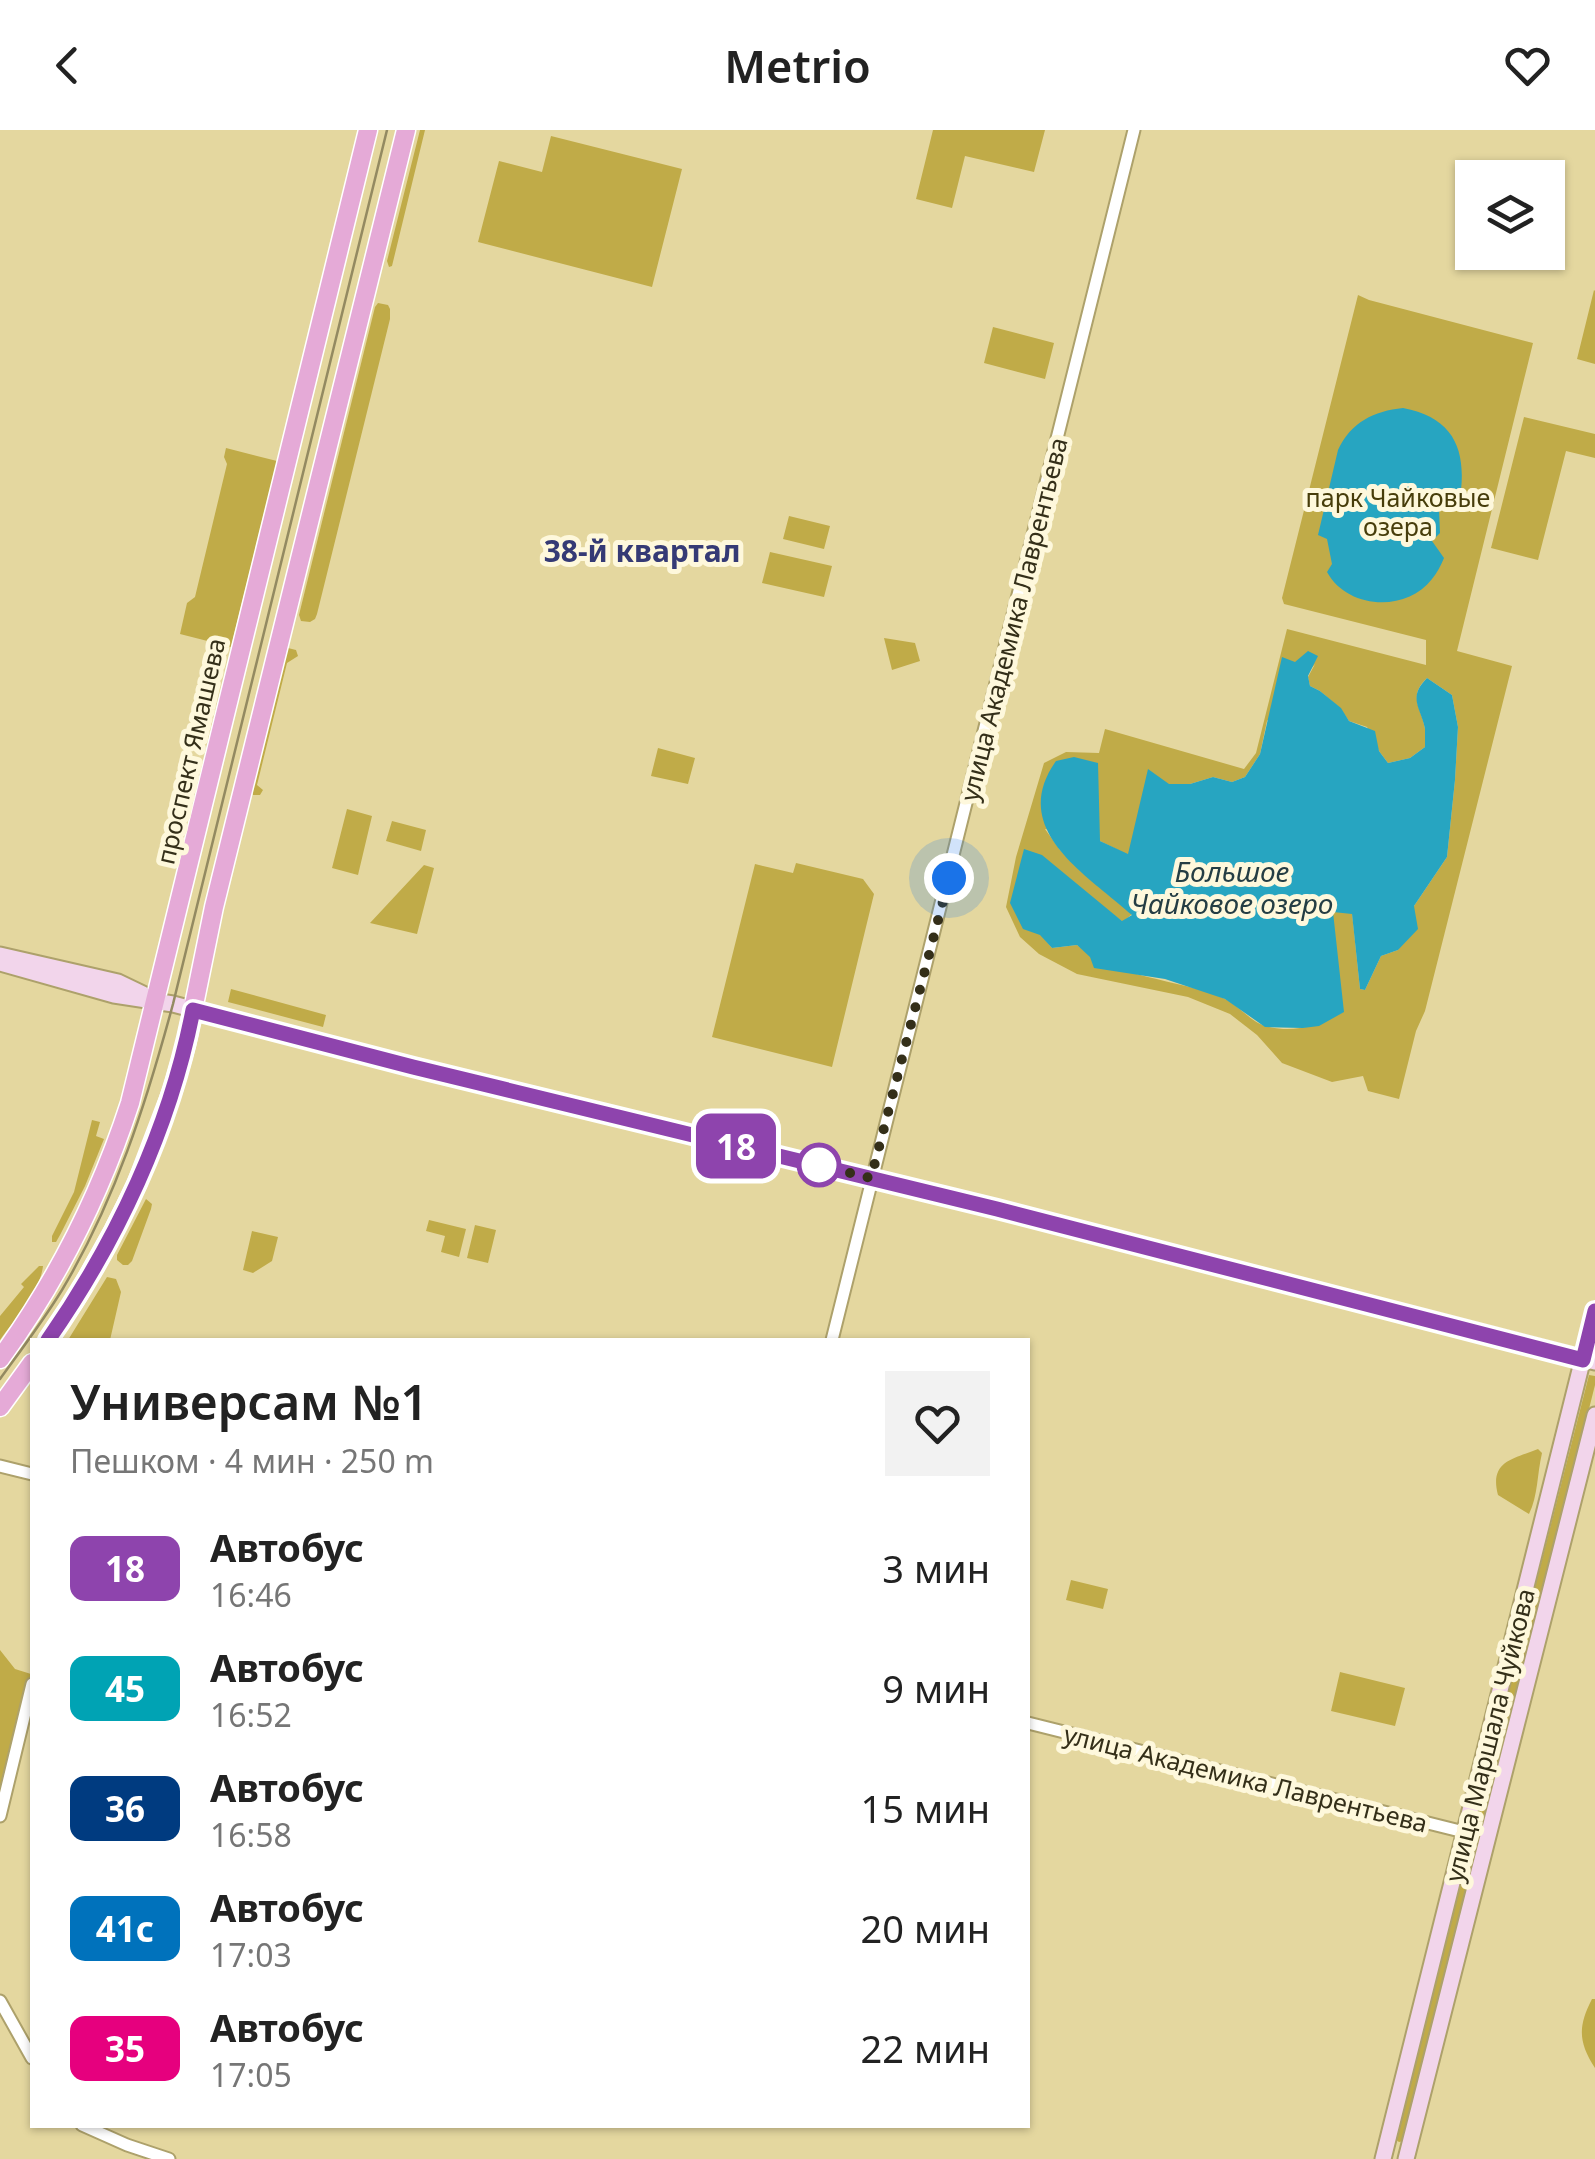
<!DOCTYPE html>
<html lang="ru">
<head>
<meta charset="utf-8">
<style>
  body { margin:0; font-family:"Noto Sans",sans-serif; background:#f2f2f2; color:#222; height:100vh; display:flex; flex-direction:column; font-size:38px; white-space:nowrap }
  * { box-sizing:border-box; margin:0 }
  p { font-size:32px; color:#767676 }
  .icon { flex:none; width:55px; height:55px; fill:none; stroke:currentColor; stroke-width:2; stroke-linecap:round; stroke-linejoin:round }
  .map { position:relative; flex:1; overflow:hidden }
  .sheet { position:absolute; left:30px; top:1208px; width:1000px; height:790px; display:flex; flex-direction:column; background:#fff; border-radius:0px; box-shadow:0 2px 8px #0004 }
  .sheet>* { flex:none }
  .badge { padding:0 20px; border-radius:15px; font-size:35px; line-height:65px }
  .tools { position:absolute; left:1455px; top:30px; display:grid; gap:20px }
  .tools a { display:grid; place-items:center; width:110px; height:110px; border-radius:0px; background:#fff; box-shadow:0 2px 8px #0004; font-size:50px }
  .you { position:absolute; width:50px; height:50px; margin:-25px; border:8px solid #fff; border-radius:50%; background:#1a73e8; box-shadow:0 0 0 15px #1a73e833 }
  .map>.badge { position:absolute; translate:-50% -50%; box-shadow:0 0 0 5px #fff }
  .round { display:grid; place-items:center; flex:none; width:105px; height:105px; border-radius:0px; background:#f2f2f2 }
  .head { display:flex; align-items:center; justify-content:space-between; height:170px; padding:0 40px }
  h1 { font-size:48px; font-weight:600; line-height:75px }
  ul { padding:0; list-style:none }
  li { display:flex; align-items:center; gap:30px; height:120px; padding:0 40px }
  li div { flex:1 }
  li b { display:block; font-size:38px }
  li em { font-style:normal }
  li .badge { min-width:110px; font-weight:700; text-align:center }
  header { display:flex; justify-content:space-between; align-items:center; height:130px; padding:0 40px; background:#fff; font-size:45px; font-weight:600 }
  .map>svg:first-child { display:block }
  .green { fill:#c0ab48; fill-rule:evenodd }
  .water { fill:#27a5c1 }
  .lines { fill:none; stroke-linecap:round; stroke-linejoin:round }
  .street-casing { stroke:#ada16b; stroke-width:15 }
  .secondary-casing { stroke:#ada16b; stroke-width:19 }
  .primary-casing { stroke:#fff; stroke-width:21 }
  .street { stroke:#fff; stroke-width:11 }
  .secondary { stroke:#f2d5eb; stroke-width:15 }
  .primary { stroke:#e5aad7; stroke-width:18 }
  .tram { stroke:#938a61; stroke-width:2.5 }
  .line-casing { stroke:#fff; stroke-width:22 }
  .line { stroke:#8e44ad; stroke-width:15 }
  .walk { stroke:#342f19; stroke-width:10; stroke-dasharray:0 18 }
  .stop-dot { fill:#fff; stroke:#8e44ad; stroke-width:5 }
  .labels { text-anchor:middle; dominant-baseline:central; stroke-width:10; stroke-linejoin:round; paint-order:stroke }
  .park-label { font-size:25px; fill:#473d0b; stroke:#fef8dc }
  .street-label { font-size:25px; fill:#342f19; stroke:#fef8dc }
  .water-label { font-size:28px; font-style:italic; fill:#243d44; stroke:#fef8dc }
  .quarter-label { font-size:30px; font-weight:bold; fill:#353a75; stroke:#fef8dc }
</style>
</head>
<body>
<header><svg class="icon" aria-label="back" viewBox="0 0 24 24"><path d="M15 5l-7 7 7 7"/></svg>Metrio<svg class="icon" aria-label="heart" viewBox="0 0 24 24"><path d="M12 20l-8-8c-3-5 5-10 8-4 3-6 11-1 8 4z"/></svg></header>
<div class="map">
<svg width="1595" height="2029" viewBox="0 0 1595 2029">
  <rect width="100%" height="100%" fill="#e4d79f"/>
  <path class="green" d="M 420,0 L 425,0 L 392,136 L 389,137 L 387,131 Z
    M 933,0 L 1045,0 L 1034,42 L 965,26 L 952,78 L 916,69 Z
    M 551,6 L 682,39 L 652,157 L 478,112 L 499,31 L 542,42 Z
    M 1594,160 L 1595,161 L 1595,234 L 1577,229 Z
    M 1358,165 L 1369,170 L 1533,213 L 1457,521 L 1512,536 L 1425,881 L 1416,901 L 1399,969 L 1368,961 L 1363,946 L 1332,952 L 1282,933 L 1257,905 L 1230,884 L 1188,867 L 1077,844 L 1039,824 L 1020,807 L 1006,777 L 1016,727 L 1044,633 L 1066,622 L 1099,623 L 1105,599 L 1244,639 L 1256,623 L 1287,499 L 1426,535 L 1426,510 L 1284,474 L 1282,468 ZM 1315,534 L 1308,547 L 1310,556 L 1320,561 L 1340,578 L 1349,591 L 1367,597 L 1379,621 L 1388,633 L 1410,628 L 1425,617 C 1425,616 1425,600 1425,599 C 1422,578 1407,567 1427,548 L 1452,565 L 1458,597 L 1455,650 L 1447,727 L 1414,776 L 1398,820 L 1381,826 L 1365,860 L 1360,859 L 1352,783 L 1332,781 L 1343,882 C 1320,895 1296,903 1269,897 C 1252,894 1239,875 1223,868 C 1176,848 1116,849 1077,815 L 1052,818 L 1041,805 L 1081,760 L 1123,792 L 1132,784 L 1060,720 L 1045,699 L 1100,711 L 1128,725 L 1169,654 L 1190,654 L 1213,647 L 1232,652 L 1245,647 L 1260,624 L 1267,591 Z
    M 378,173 L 388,175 L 390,179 L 390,189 L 317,484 L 315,489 L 310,492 L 301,491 L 299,485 L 375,177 Z
    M 993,197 L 1054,213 L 1045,249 L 984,233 Z
    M 1524,287 L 1595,304 L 1595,328 L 1566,321 L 1538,430 L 1491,418 Z
    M 226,318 L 277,331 L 231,517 L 180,504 L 187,473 L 195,467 L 227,334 L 224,327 Z
    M 789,386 L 830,396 L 824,419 L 783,409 Z
    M 770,422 L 832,436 L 824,467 L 762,453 Z
    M 884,508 L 915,513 L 920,531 L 892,540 Z
    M 288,518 L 296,520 L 298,526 L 287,533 L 257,655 L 263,660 L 260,665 L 253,665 L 252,660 Z
    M 658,618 L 695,628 L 688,654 L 651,646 Z
    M 347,679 L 372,686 L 358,745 L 332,738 Z
    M 392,691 L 426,700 L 421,721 L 386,711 Z
    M 796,733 L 863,749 L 874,764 L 832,937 L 712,907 L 755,734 L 793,743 Z
    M 424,735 L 434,738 L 417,804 L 370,793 Z
    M 231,859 L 326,885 L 323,897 L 228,872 Z
    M 92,990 L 100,992 L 96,1006 L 104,1009 L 85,1056 L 60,1105 L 56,1112 L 52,1112 L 52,1106 L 74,1062 Z
    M 146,1069 L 152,1074 L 151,1079 L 132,1131 L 128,1135 L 123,1135 L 117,1130 L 117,1125 Z
    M 429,1090 L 466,1099 L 459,1127 L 441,1122 L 445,1106 L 426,1101 Z
    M 475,1095 L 496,1100 L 488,1133 L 467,1128 Z
    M 252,1101 L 278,1107 L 272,1131 L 253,1143 L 243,1140 Z
    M 39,1136 L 43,1136 C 40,1162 15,1189 0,1210 L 0,1186 L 24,1157 L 21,1154 Z
    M 107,1147 L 116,1149 L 121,1162 L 110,1210 L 68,1210 Z
    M 1589,1245 L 1595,1246 L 1595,1255 L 1485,1694 L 1475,1692 Z
    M 1538,1319 L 1542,1323 C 1537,1344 1538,1366 1529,1384 L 1498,1365 C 1489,1331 1513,1329 1538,1319 Z
    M 1071,1450 L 1108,1459 L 1103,1479 L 1066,1470 Z
    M 0,1520 L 15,1539 L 31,1544 L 0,1665 Z
    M 1340,1542 L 1405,1558 L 1395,1596 L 1331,1581 Z
    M 1473,1720 L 1476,1722 L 1404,2011 L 1399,2012 L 1395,2009 L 1468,1721 Z
    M 1592,1869 L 1595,1869 L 1595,1938 C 1578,1912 1578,1896 1592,1869 Z"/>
  <path class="water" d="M 1403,278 C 1457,288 1468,324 1459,374 L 1439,379 L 1440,403 L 1432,411 L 1444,428 C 1441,435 1437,443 1432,449 C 1406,483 1347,479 1327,442 L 1332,434 L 1327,409 L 1318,405 L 1338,320 C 1351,292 1374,281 1403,278 Z
    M 1308,521 L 1318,526 L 1308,546 L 1310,556 L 1320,561 L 1341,578 L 1349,591 L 1375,601 L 1379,621 L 1388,633 L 1410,628 L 1425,617 C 1425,615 1425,601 1425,599 C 1421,578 1407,568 1427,548 L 1452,565 L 1458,597 L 1455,650 L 1447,727 L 1414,776 L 1418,799 L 1398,820 L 1381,826 L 1365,860 L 1360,859 L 1352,784 L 1333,782 L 1344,882 L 1319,896 L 1303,898 L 1265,897 L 1225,869 L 1165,849 L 1094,838 L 1090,827 L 1077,815 L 1052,818 L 1040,805 L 1023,799 L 1010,773 L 1024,719 L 1042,725 L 1122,791 L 1132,785 C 1088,745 1007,700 1056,631 L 1074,627 L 1098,633 L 1100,711 L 1128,724 L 1148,639 L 1169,654 L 1190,654 L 1213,647 L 1232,652 L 1245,647 L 1260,624 L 1282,527 L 1295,532 Z"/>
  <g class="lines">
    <defs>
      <path id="street" d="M 832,1210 L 1134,0
        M 0,1336 L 32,1344
        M 1028,1593 L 1464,1702
        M 0,1686 L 32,1554
        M 0,1871 L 32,1928
        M 82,1995 L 127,2015 L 169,2029"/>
      <path id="secondary" d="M 0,825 L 118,852 L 143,864
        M 0,833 L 114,865 L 173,874 L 413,937 L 997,1079 L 1595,1232
        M 1383,2029 L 1595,1180
        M 1406,2029 L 1595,1285"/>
      <path id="primary" d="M 48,1210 L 78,1165 L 114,1100 L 136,1056 L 173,959 L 186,914 L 214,777 L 406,0
        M 0,1229 C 57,1151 100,1065 130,973 L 368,0
        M 0,1277 L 32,1233"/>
    </defs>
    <use href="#street" class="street-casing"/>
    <use href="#secondary" class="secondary-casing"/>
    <use href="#primary" class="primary-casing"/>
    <use href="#street" class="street"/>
    <use href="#secondary" class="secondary"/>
    <use href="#primary" class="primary"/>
    <path class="tram" d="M 0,1249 C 21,1220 43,1191 62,1160 C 115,1071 146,974 173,874 L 387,0"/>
  </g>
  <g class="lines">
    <defs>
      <path id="line" d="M 48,1210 C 117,1111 170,998 193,880 L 413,937 L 997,1079 L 1583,1230 L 1595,1181"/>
    </defs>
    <use href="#line" class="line-casing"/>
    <use href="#line" class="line"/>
    <path class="walk" d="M 819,1035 L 817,1035 L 871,1048 L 949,748"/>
  </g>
  <circle class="stop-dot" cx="819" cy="1035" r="20"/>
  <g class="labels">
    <g class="park-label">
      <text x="1398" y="367">парк Чайковые<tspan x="1398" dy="29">озера</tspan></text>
    </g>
    <g class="street-label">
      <text transform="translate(1013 489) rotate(-76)">улица Академика Лаврентьева</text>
      <text transform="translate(190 621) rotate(-77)">проспект Ямашева</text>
      <text transform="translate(1489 1605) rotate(-76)">улица Маршала Чуйкова</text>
      <text transform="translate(1246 1648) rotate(14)">улица Академика Лаврентьева</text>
    </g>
    <g class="water-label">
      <text x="1232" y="741">Большое<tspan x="1232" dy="32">Чайковое озеро</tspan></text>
    </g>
    <g class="quarter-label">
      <text x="642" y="420">38-й квартал</text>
    </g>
  </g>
</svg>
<div class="tools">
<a><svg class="icon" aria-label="layers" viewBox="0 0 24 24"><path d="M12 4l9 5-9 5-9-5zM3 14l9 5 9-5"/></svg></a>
</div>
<div class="you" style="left:949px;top:748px"></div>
<b class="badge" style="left:736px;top:1016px;background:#8e44ad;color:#fff">18</b>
<section class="sheet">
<div class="head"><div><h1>Универсам №1</h1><p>Пешком · 4 мин · 250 m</p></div><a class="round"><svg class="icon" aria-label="heart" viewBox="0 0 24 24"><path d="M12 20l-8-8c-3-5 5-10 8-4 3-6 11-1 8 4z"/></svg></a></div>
<ul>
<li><span class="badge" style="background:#8e44ad;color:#fff">18</span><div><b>Автобус</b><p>16:46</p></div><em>3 мин</em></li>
<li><span class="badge" style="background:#00a3b4;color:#fff">45</span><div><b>Автобус</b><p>16:52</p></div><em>9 мин</em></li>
<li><span class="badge" style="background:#003b80;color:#fff">36</span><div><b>Автобус</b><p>16:58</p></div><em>15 мин</em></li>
<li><span class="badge" style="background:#0072bc;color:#fff">41с</span><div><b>Автобус</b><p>17:03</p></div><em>20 мин</em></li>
<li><span class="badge" style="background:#e6007e;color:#fff">35</span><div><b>Автобус</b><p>17:05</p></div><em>22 мин</em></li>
</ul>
</section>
</div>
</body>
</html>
